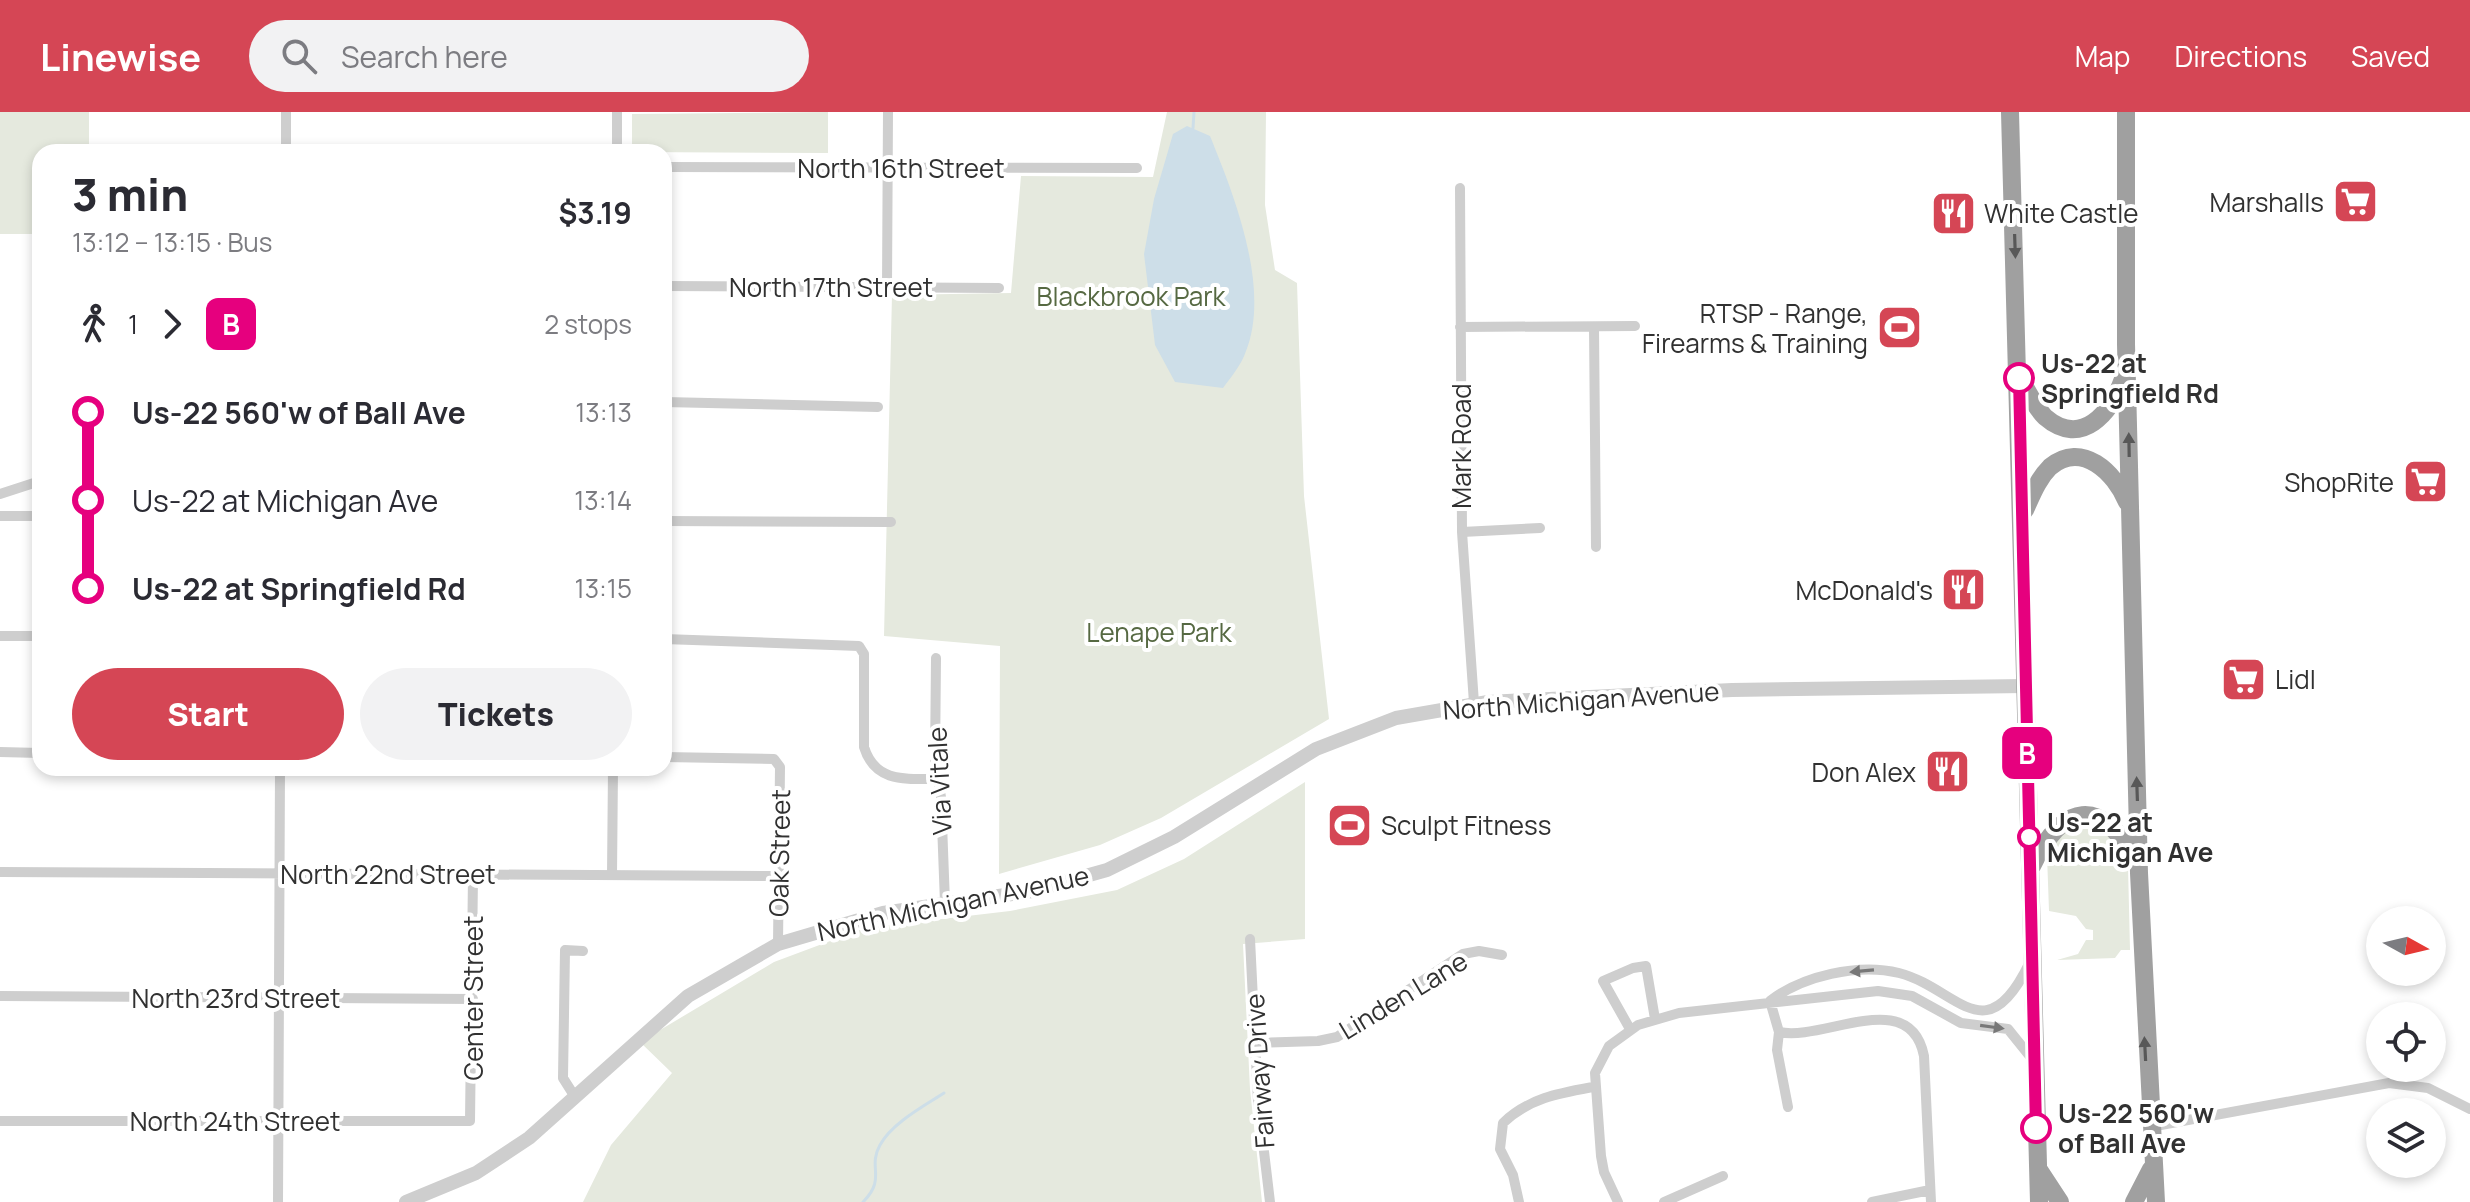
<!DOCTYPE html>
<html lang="en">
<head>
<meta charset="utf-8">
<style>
  body { margin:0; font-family:Manrope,sans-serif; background:#f2f2f3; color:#2b2b33; height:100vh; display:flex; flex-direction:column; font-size:30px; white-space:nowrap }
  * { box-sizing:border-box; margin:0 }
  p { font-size:26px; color:#7c7c81 }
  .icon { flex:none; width:44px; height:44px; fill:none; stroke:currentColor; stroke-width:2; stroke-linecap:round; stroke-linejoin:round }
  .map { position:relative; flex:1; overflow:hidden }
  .panel { position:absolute; left:32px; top:32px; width:640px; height:632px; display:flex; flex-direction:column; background:#fff; border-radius:24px; box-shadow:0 4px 12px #0003 }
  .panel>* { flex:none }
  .badge { padding:0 16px; border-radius:12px; font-size:28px; line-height:52px }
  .needle { width:52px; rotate:98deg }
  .tools { position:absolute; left:2366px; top:794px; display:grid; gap:16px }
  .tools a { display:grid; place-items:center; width:80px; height:80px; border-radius:50%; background:#fff; box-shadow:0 4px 12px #0003; font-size:40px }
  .map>.badge { position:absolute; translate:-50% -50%; box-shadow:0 0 0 4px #fff }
  .legs { display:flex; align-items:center; gap:12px; height:88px; padding:0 40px; font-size:26px }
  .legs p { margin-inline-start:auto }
  .headline { display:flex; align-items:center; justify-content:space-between; height:136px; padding:0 40px }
  h1 { font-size:44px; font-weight:800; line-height:60px }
  .primary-button { display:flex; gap:16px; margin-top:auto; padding:16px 40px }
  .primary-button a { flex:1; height:92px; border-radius:48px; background:#d54655; color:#fff; font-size:32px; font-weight:800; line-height:92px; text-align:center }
  .primary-button a+a { background:#f2f2f3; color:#2b2b33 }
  ul { padding:0 40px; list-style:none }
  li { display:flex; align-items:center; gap:28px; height:88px; font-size:30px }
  li i { display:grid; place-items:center; width:12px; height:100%; margin:0 10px; background:currentColor }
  li i::after { content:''; width:20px; height:20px; margin:-10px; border:6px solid; border-radius:50%; background:#fff }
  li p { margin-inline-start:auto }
  li:first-child i { background:linear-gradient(#0000 50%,currentColor 0) }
  li:last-child i { background:linear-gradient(currentColor 50%,#0000 0) }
  header { display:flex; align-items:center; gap:48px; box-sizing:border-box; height:112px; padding:0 40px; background:#d54655; color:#fff }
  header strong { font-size:38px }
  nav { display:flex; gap:44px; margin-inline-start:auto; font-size:28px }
  .search { width:560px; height:72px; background:#f2f2f3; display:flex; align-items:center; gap:20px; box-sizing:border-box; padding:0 28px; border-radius:44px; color:#7c7c81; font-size:30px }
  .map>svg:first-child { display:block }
  .green { fill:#e5e9de }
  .water { fill:#cddee8 }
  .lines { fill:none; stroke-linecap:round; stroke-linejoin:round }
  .stream { stroke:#cddee8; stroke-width:3 }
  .minor { stroke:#cecece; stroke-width:10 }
  .tertiary { stroke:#cecece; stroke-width:14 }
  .trunk { stroke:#a0a0a0; stroke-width:18 }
  .oneway { fill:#585858 }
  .oneway2 { fill:#787878 }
  .line-1-casing { stroke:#fff; stroke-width:18 }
  .line-1 { stroke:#e6007e; stroke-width:12 }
  .stop-1-dot { fill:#fff; stroke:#e6007e; stroke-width:4 }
  .labels { text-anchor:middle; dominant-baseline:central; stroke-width:8; stroke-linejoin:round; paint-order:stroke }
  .street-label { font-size:26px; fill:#313131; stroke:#fff }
  .poi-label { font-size:26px; fill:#313131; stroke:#fff; text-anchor:end }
  .park-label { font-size:26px; fill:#566942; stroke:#fff }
  .stop-label { font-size:26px; font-weight:bold; fill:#313131; stroke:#fff; text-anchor:start }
</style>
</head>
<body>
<header>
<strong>Linewise</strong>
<div class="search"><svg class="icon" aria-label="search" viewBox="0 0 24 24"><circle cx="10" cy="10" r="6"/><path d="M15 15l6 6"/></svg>Search here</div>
<nav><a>Map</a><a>Directions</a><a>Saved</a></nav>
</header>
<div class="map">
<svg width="2470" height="1090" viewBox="0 0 2470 1090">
  <rect width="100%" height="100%" fill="#fff"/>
  <path class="green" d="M 0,0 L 89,0 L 89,40 L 40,40 L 40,122 L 0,122 Z
    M 828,0 L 828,41 L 632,40 L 632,2 Z
    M 1167,0 L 1266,0 L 1265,93 L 1275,158 L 1297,171 L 1304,384 L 1329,607 L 1161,706 L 1100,733 L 999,762 L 1000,534 L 884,524 L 892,183 L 1011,181 L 1021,64 L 1153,65 Z
    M 1305,670 L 1305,827 L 1243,832 L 1250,977 L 1262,1090 L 583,1090 L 611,1033 L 672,961 L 640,930 L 774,850 L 865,816 L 1010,799 L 1117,778 L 1184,747 Z
    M 2082,711 L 2107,716 L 2128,754 L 2130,838 L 2121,838 L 2115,846 L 2057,848 L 2078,842 L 2086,828 L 2093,828 L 2093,818 L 2086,817 L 2076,804 L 2049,799 L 2047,743 L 2054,724 Z"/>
  <path class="water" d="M 1187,14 L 1210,24 C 1234,83 1271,176 1246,239 C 1242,252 1231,265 1223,276 L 1175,270 L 1155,233 L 1144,142 L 1154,87 L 1173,22 Z"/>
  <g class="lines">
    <path class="stream" d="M 1193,16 L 1194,0
      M 863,1090 C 887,1066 867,1056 880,1033 C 892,1011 924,994 944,981"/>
    <path class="minor" d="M 286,40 L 286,0
      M 617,40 L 617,0
      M 664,55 L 1137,56
      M 1460,76 L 1462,420 L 1474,591
      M 664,174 L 999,176
      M 887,175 L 888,0
      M 1460,215 L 1635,214
      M 1594,216 L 1596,435
      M 664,290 L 878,295
      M 0,382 L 40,369
      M 0,404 L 40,404
      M 664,409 L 891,410
      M 1462,420 L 1540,416
      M 0,524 L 40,524
      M 664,527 L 859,534 L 864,542 L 864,635 C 875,671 906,667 938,667
      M 936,546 L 935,650 L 941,685 L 945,791
      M 0,640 L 40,641
      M 664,645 L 774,647 L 780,655 L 778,832
      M 0,760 L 777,764
      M 612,763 L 613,656
      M 1250,827 L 1258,989 L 1270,1090
      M 0,884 L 473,887
      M 1770,889 C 1802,864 1858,851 1899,861 C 1957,876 1985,942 2029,852
      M 1770,889 L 1779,920
      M 1630,917 L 1603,869 L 1633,856 L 1646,854 L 1655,907
      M 1779,920 C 1823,930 1910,873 1924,944 L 1931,1090
      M 1779,920 L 1777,938 L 1788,995
      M 1255,931 L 1318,929 L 1337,925 L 1463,842 L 1479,839 L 1502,843
      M 575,985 L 563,966 L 565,838 L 583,839
      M 0,1009 L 470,1009 L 473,763
      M 2150,1015 L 2389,971 L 2428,976 L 2470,997
      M 278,1090 L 280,656
      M 1519,1090 L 1513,1063 L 1500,1037 L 1503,1011 C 1529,986 1560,981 1593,975
      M 1618,1090 L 1604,1060 L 1601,1044 L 1595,961 L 1609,934 L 1638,913 L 1679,901 L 1878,879 L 1912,884 L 1961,911 L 2008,917 L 2033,948
      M 1664,1090 L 1723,1064
      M 1872,1090 L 1930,1078"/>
    <path class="tertiary" d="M 406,1090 L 476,1061 L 529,1026 L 688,884 L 778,832 L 883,801 L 1032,779 L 1107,758 L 1174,725 L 1316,637 L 1396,606 L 1488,590 L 1732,578 L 2026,574"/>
    <path class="trunk" d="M 2010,0 L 2039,1090
      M 2126,0 L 2126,232 L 2139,761 L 2156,1090
      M 2021,268 C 2028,280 2035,295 2045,305 C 2082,337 2111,300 2123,267
      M 2025,398 C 2032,383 2038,367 2050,355 C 2082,328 2115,361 2127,390
      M 2032,754 C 2063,691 2101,683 2135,749
      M 2039,1058 L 2060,1090
      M 2134,1090 L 2151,1057"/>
  </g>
  <defs><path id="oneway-solid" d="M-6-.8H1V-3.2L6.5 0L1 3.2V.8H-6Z" transform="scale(2)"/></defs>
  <g class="oneway">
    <use href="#oneway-solid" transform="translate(2015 134) rotate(88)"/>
    <use href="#oneway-solid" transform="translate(2129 333) rotate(-91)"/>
    <use href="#oneway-solid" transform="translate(2137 677) rotate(-92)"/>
    <use href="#oneway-solid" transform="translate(2145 937) rotate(-93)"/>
  </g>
  <g class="oneway2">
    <use href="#oneway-solid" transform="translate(1862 859) rotate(175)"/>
    <use href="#oneway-solid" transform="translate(1992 915) rotate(8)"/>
  </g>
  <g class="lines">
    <defs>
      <path id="line-1" d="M 2019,266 L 2036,1016"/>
    </defs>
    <use href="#line-1" class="line-1-casing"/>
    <use href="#line-1" class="line-1"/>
  </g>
  <defs>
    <symbol id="supermarket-square" viewBox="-11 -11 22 22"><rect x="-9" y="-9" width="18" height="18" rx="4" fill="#d54655" stroke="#fff"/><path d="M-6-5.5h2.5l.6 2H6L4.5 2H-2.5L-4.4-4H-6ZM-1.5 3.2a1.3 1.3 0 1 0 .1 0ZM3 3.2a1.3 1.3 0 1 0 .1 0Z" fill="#fff"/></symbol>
    <symbol id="restaurant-square" viewBox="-11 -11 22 22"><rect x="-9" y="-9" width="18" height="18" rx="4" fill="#d54655" stroke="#fff"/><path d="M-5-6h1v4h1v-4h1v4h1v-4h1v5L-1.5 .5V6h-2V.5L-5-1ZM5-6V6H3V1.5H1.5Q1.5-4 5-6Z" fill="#fff"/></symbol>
    <symbol id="stadium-square" viewBox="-11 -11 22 22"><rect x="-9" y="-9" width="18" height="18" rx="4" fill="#d54655" stroke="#fff"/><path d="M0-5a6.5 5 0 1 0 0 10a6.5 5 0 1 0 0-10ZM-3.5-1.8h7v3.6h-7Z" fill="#fff"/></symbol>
  </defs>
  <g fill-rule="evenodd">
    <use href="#supermarket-square" x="2330" y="64" width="51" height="51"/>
    <use href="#restaurant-square" x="1928" y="76" width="51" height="51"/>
    <use href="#stadium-square" x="1874" y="190" width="51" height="51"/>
    <use href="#supermarket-square" x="2400" y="344" width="51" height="51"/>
    <use href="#restaurant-square" x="1938" y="452" width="51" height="51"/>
    <use href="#supermarket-square" x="2218" y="542" width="51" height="51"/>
    <use href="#restaurant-square" x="1922" y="634" width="51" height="51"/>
    <use href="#stadium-square" x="1324" y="688" width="51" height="51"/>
  </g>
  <g class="stop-1-dot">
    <circle cx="2019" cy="266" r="14"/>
    <circle cx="2029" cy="725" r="10"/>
    <circle cx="2036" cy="1016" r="14"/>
  </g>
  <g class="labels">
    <g class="street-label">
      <text x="901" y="56">North 16th Street</text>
      <text x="831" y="175">North 17th Street</text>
      <text transform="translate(1461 334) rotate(-90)">Mark Road</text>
      <text transform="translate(1581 588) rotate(-4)">North Michigan Avenue</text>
      <text transform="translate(939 669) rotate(-93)">Via Vitale</text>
      <text transform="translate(779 741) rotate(-89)">Oak Street</text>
      <text x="388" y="762">North 22nd Street</text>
      <text transform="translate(953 791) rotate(-12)">North Michigan Avenue</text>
      <text transform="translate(1403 883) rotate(-31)">Linden Lane</text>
      <text x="236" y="886">North 23rd Street</text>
      <text transform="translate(473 886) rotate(-90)">Center Street</text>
      <text transform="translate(1259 959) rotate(-94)">Fairway Drive</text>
      <text x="235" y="1009">North 24th Street</text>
    </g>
    <g class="poi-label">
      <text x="2324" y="90">Marshalls</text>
      <text x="1984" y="101" text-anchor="start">White Castle</text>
      <text x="1868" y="201">RTSP - Range,<tspan x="1868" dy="30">Firearms &amp; Training</tspan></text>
      <text x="2394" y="370">ShopRite</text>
      <text x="1933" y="478">McDonald's</text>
      <text x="2275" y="567" text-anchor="start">Lidl</text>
      <text x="1916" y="660">Don Alex</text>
      <text x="1381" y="713" text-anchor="start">Sculpt Fitness</text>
    </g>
    <g class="park-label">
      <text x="1131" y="184">Blackbrook Park</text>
      <text x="1159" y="520">Lenape Park</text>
    </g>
    <g class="stop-label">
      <text x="2041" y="251">Us-22 at<tspan x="2041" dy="30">Springfield Rd</tspan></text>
      <text x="2047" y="710">Us-22 at<tspan x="2047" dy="30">Michigan Ave</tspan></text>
      <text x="2058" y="1001">Us-22 560'w<tspan x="2058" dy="30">of Ball Ave</tspan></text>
    </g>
  </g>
</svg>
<div class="tools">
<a><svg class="needle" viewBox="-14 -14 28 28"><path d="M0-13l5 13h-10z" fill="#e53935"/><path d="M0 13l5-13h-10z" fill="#7c7c81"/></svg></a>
<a><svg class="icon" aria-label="locate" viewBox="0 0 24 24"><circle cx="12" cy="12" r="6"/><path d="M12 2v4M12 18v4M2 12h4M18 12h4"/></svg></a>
<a><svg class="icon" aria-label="layers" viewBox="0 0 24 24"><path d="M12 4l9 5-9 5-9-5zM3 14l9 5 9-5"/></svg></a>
</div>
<b class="badge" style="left:2027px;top:641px;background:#e6007e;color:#fff">B</b>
<section class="panel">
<div class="headline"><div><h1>3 min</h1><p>13:12 – 13:15 · Bus</p></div><b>$3.19</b></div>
<div class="legs"><svg class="icon" aria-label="walk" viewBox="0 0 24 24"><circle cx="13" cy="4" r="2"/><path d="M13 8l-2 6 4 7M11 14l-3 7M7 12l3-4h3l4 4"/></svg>1<svg class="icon" aria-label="forward" viewBox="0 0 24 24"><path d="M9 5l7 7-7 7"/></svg><b class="badge" style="background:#e6007e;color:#fff">B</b><p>2 stops</p></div>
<ul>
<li><i style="color:#e6007e"></i><b>Us-22 560'w of Ball Ave</b><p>13:13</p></li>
<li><i style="color:#e6007e"></i><span>Us-22 at Michigan Ave</span><p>13:14</p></li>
<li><i style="color:#e6007e"></i><b>Us-22 at Springfield Rd</b><p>13:15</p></li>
</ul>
<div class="primary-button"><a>Start</a><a>Tickets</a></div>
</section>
</div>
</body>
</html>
